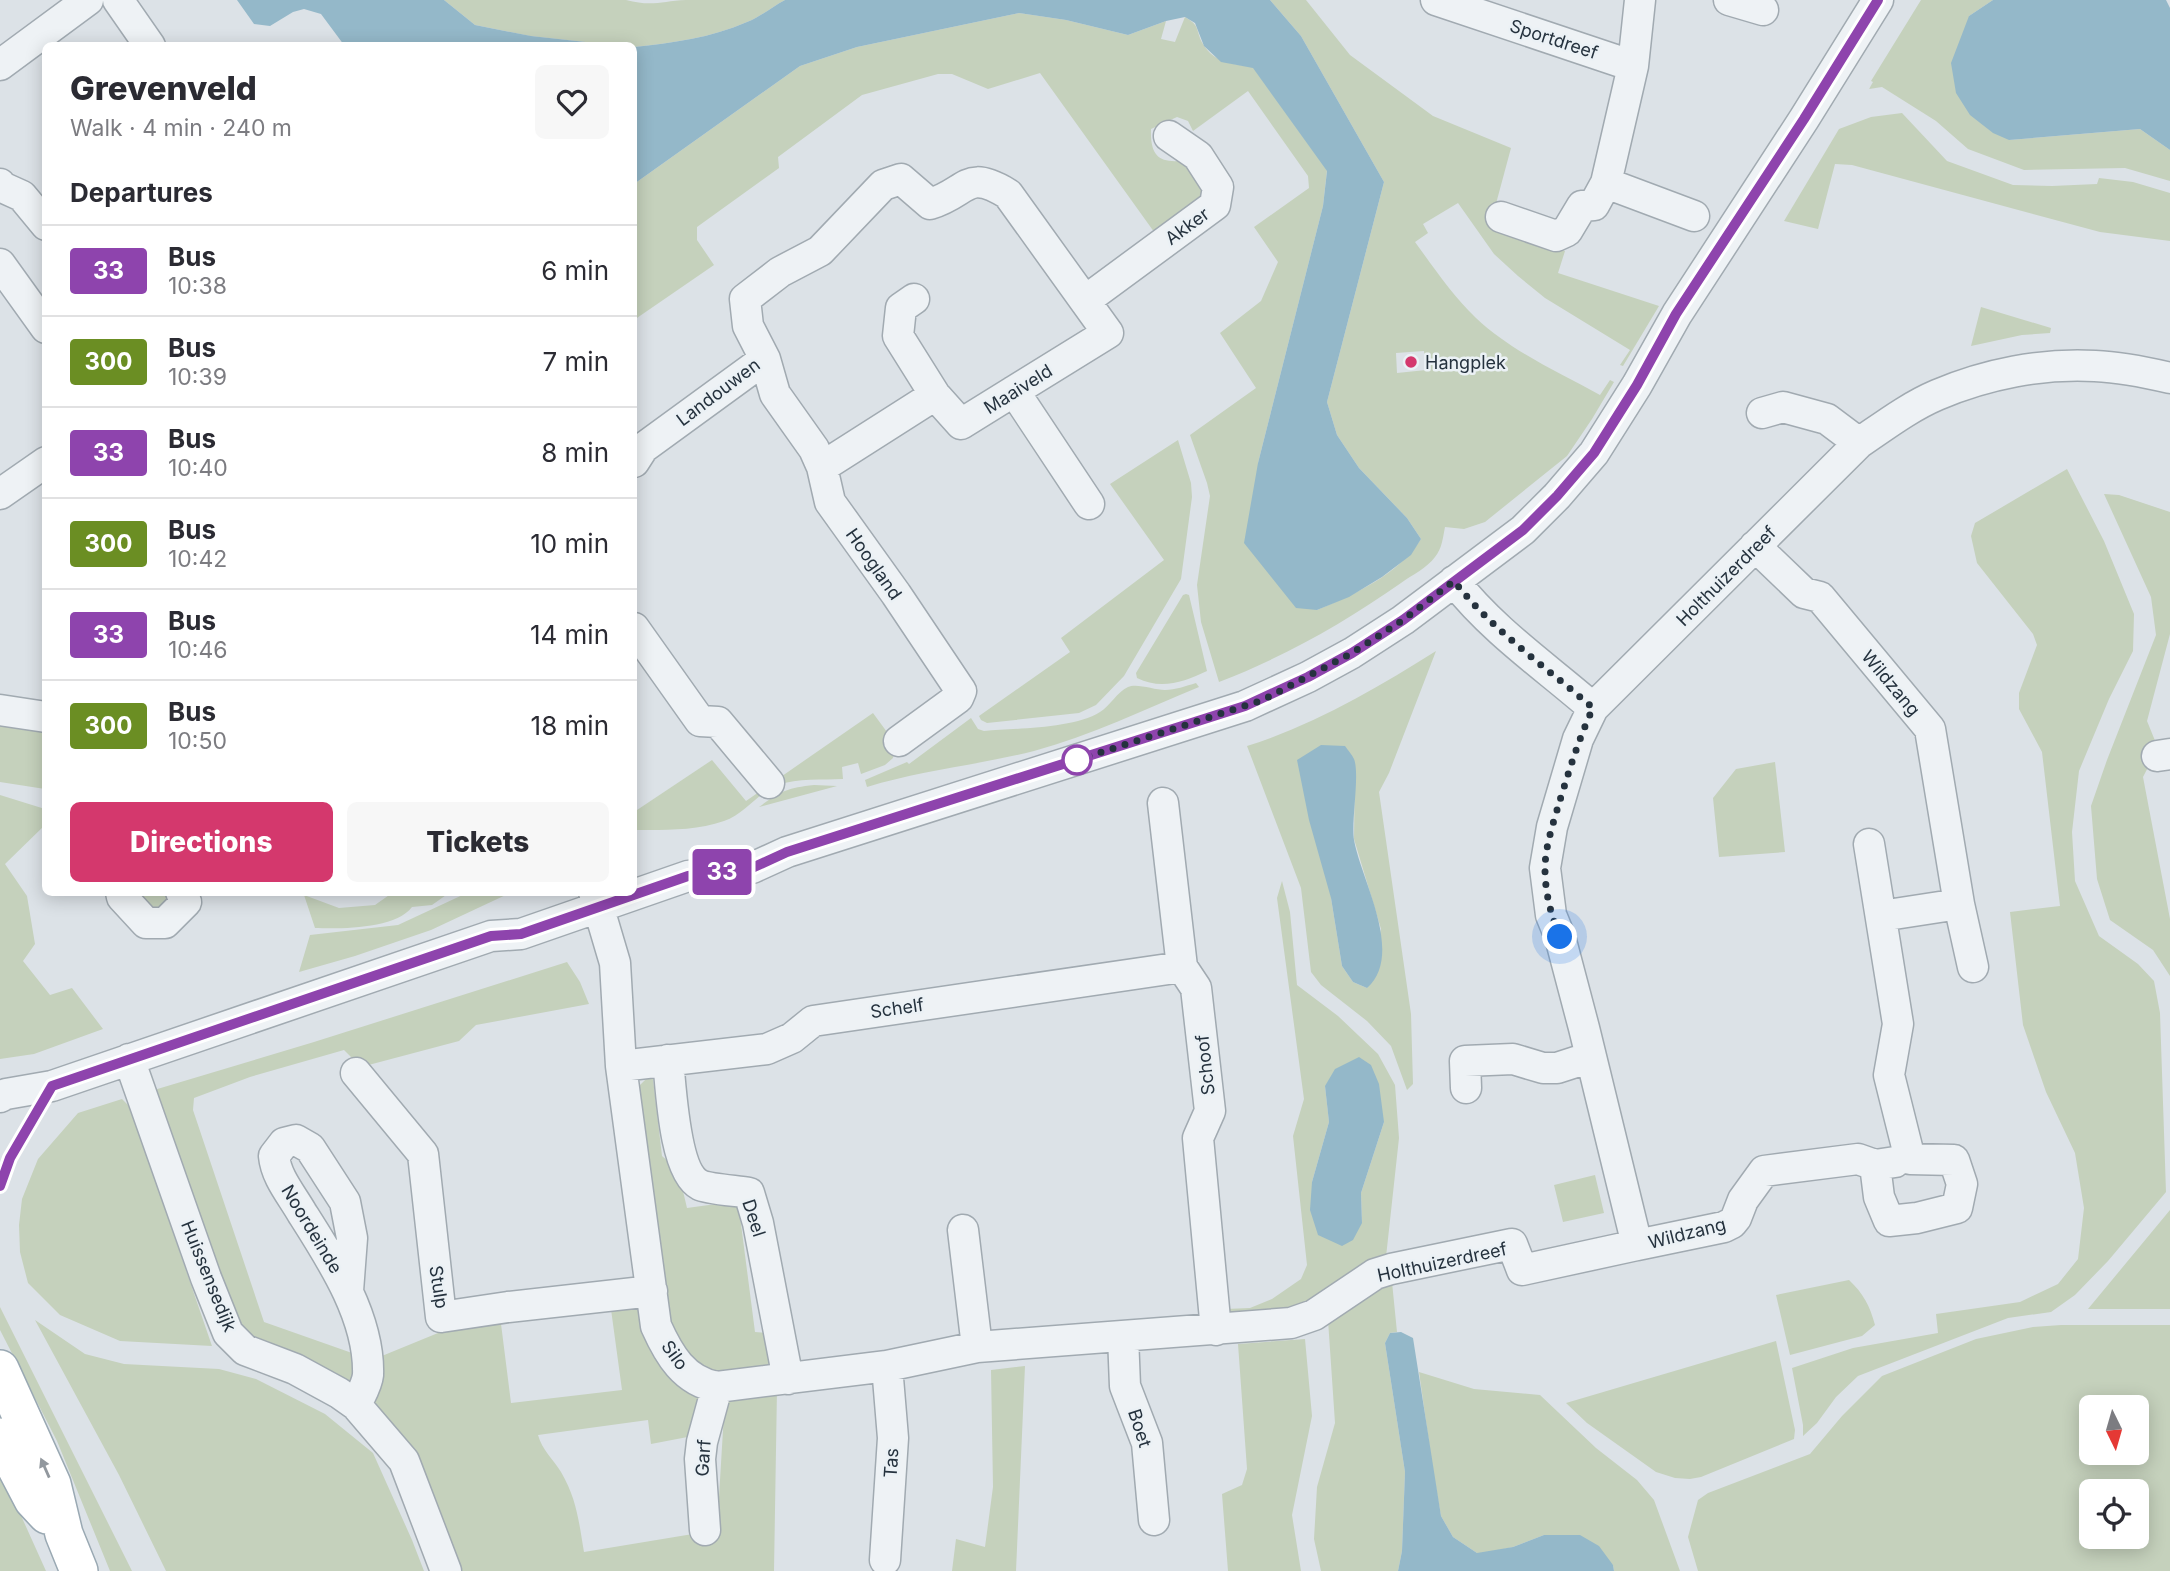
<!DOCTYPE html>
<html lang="en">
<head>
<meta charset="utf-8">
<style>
  body { margin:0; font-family:Inter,sans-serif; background:#f7f7f7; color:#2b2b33; height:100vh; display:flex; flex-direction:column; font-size:26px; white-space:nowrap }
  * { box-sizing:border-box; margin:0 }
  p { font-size:23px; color:#7c7c81 }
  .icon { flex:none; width:38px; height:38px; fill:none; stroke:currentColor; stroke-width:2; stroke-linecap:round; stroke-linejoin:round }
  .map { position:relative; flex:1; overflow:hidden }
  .panel { position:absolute; left:42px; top:42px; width:595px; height:854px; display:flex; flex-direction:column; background:#fff; border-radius:10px; box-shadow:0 4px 18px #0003 }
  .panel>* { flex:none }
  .badge { padding:0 14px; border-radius:5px; font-size:24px; line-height:46px }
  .needle { width:46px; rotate:175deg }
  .tools { position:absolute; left:2079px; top:1395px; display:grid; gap:14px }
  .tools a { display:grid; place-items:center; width:70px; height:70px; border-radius:10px; background:#fff; box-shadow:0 4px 18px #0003; font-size:35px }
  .you { position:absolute; width:35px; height:35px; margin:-18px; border:5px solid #fff; border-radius:50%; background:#1a73e8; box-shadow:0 0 0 10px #1a73e833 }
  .map>.badge { position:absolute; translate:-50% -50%; box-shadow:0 0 0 4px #fff }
  h2 { padding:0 28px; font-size:26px; line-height:63px }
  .round { display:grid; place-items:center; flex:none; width:74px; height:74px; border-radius:10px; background:#f7f7f7 }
  .summary { display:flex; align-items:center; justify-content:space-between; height:119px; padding:0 28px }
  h1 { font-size:33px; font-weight:800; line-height:52px }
  .cta { display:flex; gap:14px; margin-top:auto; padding:14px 28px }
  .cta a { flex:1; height:80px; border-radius:10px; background:#d4386d; color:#fff; font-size:28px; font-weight:800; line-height:80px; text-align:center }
  .cta a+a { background:#f7f7f7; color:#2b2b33 }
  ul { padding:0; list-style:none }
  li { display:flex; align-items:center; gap:21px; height:91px; padding:0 28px; border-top:2px solid #e1e1e2 }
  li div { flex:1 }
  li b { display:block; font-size:26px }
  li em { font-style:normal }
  li .badge { min-width:77px; font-weight:700; text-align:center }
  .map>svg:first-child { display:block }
  .green { fill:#c5d1bc; fill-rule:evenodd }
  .water { fill:#94b8c9 }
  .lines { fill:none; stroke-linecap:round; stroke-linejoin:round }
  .minor-casing { stroke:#a1aab1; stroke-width:33 }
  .major-casing { stroke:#9aa9b3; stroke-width:40 }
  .minor { stroke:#eef2f5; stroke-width:30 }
  .major { stroke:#fff; stroke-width:37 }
  .oneway { fill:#92989e }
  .line-casing { stroke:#fff; stroke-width:16 }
  .line { stroke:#8e44ad; stroke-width:10 }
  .walk { stroke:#25323e; stroke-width:7; stroke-dasharray:0 12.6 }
  .poi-dot { fill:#d4386d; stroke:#ebf1f5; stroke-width:2.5 }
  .stop-dot { fill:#fff; stroke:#8e44ad; stroke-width:3.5 }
  .labels { text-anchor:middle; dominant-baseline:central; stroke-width:5; stroke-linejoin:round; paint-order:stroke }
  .street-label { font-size:18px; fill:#25323e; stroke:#ebf1f5 }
  .poi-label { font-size:18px; fill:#25323e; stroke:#ebf1f5; text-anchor:start }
</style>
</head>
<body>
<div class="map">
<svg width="2170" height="1571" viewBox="0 0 2170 1571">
  <rect width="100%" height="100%" fill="#dce2e7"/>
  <path class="green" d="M 444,0 L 626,0 C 652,7 662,1 686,0 C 719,0 752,0 785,0 C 772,7 760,17 747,22 C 711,38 671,43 634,47 L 634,46 L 613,45 L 530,36 L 475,25 Z
    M 1270,0 L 1306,0 L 1350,55 L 1433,116 L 1511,148 L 1490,226 L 1565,251 L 1558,273 L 1659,306 L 1623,366 L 1620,365 L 1630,350 L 1545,298 L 1518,276 L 1494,254 L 1458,203 L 1423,224 L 1428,233 L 1415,242 C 1434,268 1453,296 1476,318 C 1511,351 1558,372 1600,395 L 1610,380 L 1614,382 L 1592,419 L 1567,456 L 1485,522 L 1464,529 L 1445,527 C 1443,537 1442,549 1435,557 C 1427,568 1412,575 1401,583 C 1344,623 1284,657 1219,682 L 1201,622 L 1197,585 L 1210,496 L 1207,483 L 1190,435 L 1256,388 L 1220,333 L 1261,301 L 1278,262 L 1254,227 L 1309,188 L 1308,176 L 1248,91 L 1193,131 L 1188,121 L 1177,117 L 1151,129 C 1150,159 1161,164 1189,160 L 1209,195 L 1157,236 L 1040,73 L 988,89 L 952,74 L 938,74 L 862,95 L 778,157 L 779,168 L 697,227 L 697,240 L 714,265 L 634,320 L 634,184 L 800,66 L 857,47 L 1019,13 L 1066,20 L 1128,35 L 1166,21 L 1161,39 L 1175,42 L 1185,17 C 1201,26 1195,30 1203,44 C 1214,63 1234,64 1253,67 L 1327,170 L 1323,206 L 1258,463 L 1317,610 C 1355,594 1398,575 1421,539 L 1407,518 L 1359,468 L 1337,435 L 1327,402 L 1384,182 L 1301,36 ZM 1424,351 L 1426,370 L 1397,373 L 1396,353 Z
    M 1921,0 L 1993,0 L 1969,16 L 2009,140 L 2140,129 L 2170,150 L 2170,181 L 2125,168 L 2024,170 L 1968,149 L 1936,121 L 1882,87 L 1869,89 L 1873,82 L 1871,81 Z
    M 1902,113 L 1947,161 L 2013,185 L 2052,186 L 2097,184 L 2099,178 L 2133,182 L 2170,193 L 2170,241 L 2100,232 L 1852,165 L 1835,164 L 1818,229 L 1784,221 L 1839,129 L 1871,117 Z
    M 1981,307 L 2051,328 L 2050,333 L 2022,335 L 1971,346 Z
    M 1178,440 L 1191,483 L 1192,497 L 1181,579 L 1124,676 L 1096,705 L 1079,713 L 987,723 L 981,720 L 979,716 L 1070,652 L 1061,638 L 1164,560 L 1110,484 Z
    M 2067,469 L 2104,541 L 2134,614 L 2133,651 L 2109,699 L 2079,771 L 2072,832 L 2075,881 L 2099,936 L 2138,964 L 2154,981 L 2160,1013 L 2166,1192 L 2108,1261 L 2075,1295 L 2051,1312 L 2008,1318 L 1858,1376 L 1836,1397 L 1817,1423 L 1803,1436 L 1803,1425 L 1792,1368 L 1853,1348 L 1938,1333 L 1936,1314 L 2020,1302 L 2058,1284 L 2078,1259 L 2084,1208 L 2075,1153 L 2046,1092 L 2023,1025 L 2010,912 L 2060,906 L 2042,752 L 2019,709 L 2019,693 L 2037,645 L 2033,634 L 1977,563 L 1971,536 L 1975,523 Z
    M 2104,494 L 2119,495 L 2170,512 L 2170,634 L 2147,721 L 2158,748 L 2143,777 L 2170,919 L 2170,976 L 2153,950 L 2110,920 L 2097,879 L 2091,806 L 2107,760 L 2156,635 L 2151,597 Z
    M 1186,594 L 1189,595 L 1207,671 C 1184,682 1161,690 1137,678 L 1136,673 L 1183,595 Z
    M 1436,651 L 1389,773 L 1379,792 L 1411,1014 L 1413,1084 L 1407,1090 L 1391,1046 L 1367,1021 L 1321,985 L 1311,972 L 1301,888 L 1247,746 C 1314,725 1377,688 1436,651 ZM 1355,761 L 1354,839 L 1381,929 L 1367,988 L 1353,982 L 1342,966 L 1331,898 Z
    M 1196,683 L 1199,687 C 1145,709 1090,736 1034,751 C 979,765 922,770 867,787 L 865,780 L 907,762 L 909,764 L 971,718 L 978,729 L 984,731 C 1016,728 1073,729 1100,712 C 1110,706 1117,692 1128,687 C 1137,683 1154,690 1165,690 C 1175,690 1186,686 1196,683 Z
    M 873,713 L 895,743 L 893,758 L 885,765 L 861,774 L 858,763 L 842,767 L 843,779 C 822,780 798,778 778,785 C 758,792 745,814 724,821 C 695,831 664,830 634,830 L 634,812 L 712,760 L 746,801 Z
    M 0,722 L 45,730 L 45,789 L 0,782 Z
    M 1775,762 L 1785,852 L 1719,857 L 1713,798 L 1736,769 Z
    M 814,785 L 837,786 L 759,807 C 781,791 787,788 814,785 Z
    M 0,795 L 45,809 L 45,825 L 5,864 L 27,896 L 35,944 L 23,961 L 50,995 L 72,988 L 103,1029 L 34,1054 L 0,1059 Z
    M 1282,881 L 1290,912 L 1297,985 L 1338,1016 L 1378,1054 L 1395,1085 L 1399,1138 L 1386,1257 L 1300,1314 L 1226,1319 L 1226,1309 L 1250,1308 L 1272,1299 L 1301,1279 L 1307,1265 L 1293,1136 L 1304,1099 L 1277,898 ZM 1325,1086 L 1384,1122 L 1361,1193 L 1362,1223 L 1312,1182 L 1329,1122 Z
    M 469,892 L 510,893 L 431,930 L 355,956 L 299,972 L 310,935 L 398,925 Z
    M 123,893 L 174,893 L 173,920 Z
    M 392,893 L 449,893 L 432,905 L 412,907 C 396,929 340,929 315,928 L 304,895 L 339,908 L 375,905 Z
    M 567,962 L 580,982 L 589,1004 L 476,1025 L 459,1041 L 361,1067 L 344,1050 L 250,1077 L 194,1098 L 193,1110 L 264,1322 L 352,1353 L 358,1380 L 348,1388 L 241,1344 L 154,1090 L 314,1042 Z
    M 647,1078 L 653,1079 L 662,1156 L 678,1170 L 687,1208 L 738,1201 L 755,1332 L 768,1333 L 772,1362 L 767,1367 L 706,1371 L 677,1344 L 667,1312 L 638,1087 Z
    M 122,1099 L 130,1107 L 212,1346 L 120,1341 L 60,1315 L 28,1283 L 20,1252 L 19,1225 L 22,1199 L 38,1159 L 78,1113 Z
    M 1595,1175 L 1604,1213 L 1563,1222 L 1554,1185 Z
    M 2170,1210 L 2170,1309 L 2088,1309 Z
    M 1849,1280 C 1863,1293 1870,1306 1875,1325 L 1862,1336 L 1790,1355 L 1776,1295 Z
    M 1392,1282 L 1397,1332 L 1390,1333 L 1385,1343 L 1405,1472 L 1402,1551 L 1398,1571 L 1321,1571 L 1314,1539 L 1317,1487 L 1335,1423 L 1328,1320 L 1377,1283 Z
    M 636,1301 L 705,1392 L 698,1435 L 651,1444 L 648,1420 L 538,1435 C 542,1450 553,1459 561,1472 C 577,1499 579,1523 584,1552 L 717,1530 L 725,1397 L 777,1389 L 774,1571 L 457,1571 L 376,1412 L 373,1393 L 377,1358 L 438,1333 L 450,1321 L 500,1316 L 511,1403 L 622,1390 L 610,1302 Z
    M 0,1307 L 132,1571 L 110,1571 L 57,1441 L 0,1330 Z
    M 35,1320 L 85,1354 L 124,1364 L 219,1369 L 256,1379 L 325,1414 L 373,1453 L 412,1540 L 424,1571 L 166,1571 L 119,1475 Z
    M 2061,1325 L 2170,1325 L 2170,1571 L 1698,1571 L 1688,1537 L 1698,1500 L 1708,1493 L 1810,1454 L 1842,1416 L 1882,1376 L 1976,1339 L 2033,1327 ZM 2091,1407 L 2137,1407 L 2137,1452 L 2091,1452 ZM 2091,1491 L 2137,1491 L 2137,1536 L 2091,1536 Z
    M 1305,1339 L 1312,1416 L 1292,1515 L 1301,1571 L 1228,1571 L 1222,1494 L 1242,1485 L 1247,1469 L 1238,1344 Z
    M 1776,1341 L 1795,1430 L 1794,1439 L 1701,1477 L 1690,1479 L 1675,1478 L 1656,1472 L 1587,1423 L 1566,1403 Z
    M 1025,1366 L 1016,1571 L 952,1571 L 956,1539 L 985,1547 L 993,1487 L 991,1370 Z
    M 1419,1372 L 1474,1389 L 1540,1395 L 1596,1448 L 1637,1480 L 1654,1500 L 1680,1571 L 1614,1571 L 1613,1565 L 1544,1535 L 1513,1547 L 1485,1553 L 1477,1553 L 1453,1537 L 1441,1516 L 1433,1471 Z
    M 0,1469 L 46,1571 L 0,1571 Z"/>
  <path class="water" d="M 237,0 L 444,0 L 475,25 L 531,36 L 613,45 L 344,45 L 321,14 L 304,9 L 293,12 L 270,26 L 254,24 Z
    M 785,0 L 1270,0 L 1301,36 L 1384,182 L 1327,402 L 1337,435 L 1359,468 L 1407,518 L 1421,539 L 1411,555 L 1382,577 L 1349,597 L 1317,610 L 1296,608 L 1244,543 L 1258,463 L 1323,206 L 1327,171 L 1253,68 L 1221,62 L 1204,46 L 1195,23 L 1185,17 L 1166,21 L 1128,35 L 1066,20 L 1019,13 L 857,47 L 800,66 L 634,184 L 634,47 C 671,43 711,38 747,22 C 760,17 772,7 785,0 Z
    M 1993,0 L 2166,0 L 2170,8 L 2170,150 L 2140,129 L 2009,140 L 1993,133 L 1970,115 L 1956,93 L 1951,63 L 1969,16 Z
    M 1321,745 L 1345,746 C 1348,750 1352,755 1354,759 C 1360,774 1351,821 1354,840 C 1361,880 1405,954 1367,988 L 1353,982 L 1342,966 L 1331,898 L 1309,820 L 1297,760 Z
    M 1359,1057 L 1371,1065 L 1379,1084 L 1384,1122 L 1361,1193 L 1362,1223 L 1353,1240 L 1342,1246 L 1318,1235 L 1310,1210 L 1312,1182 L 1329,1122 L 1325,1086 L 1335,1069 Z
    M 1401,1332 L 1413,1338 L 1441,1516 L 1453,1537 L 1477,1553 L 1513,1547 L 1544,1535 L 1580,1535 L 1599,1546 L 1613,1565 L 1614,1571 L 1398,1571 L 1402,1551 L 1405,1472 L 1385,1343 L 1390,1333 Z"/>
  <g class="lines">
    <defs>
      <path id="minor" d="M 118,0 L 150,46
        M 1436,0 L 1633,66
        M 1729,0 L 1763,10
        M 0,65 L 88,0
        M 1606,183 L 1694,216
        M 0,184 L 2,187 L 22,196 L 46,225
        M 1501,217 L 1556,236 L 1567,231 L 1582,206 L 1594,205 L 1606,183 L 1633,66 L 1640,0
        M 0,264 L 46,328
        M 914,299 L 901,308 L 898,336 L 935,395
        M 1086,300 L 1215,205 L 1218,187 L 1198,156 L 1169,136
        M 1014,391 L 1089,504
        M 1762,413 L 1783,407 L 1827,419 L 1859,443
        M 634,462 L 643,448 L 765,359
        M 822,467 L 935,395 L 961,424 L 1108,333 L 1008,194 C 965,168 969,192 930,204 L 901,179 L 883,185 L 820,251 L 780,272 L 745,299 L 748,326 L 765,359 L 775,394 L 814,449 L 822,467 L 830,502 L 896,594 L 961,691 L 958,698 L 899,741
        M 0,494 L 46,462
        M 1755,546 L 1804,593 L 1820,597 L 1930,729 L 1959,904 L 1881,916
        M 1454,581 C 1493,631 1546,667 1593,708
        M 634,628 L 700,721 L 718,722 L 769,783
        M 0,710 L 46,717
        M 2157,756 L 2170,754
        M 1163,803 L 1182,967 L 1196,988 L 1210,1111 L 1198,1138 L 1216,1330
        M 1869,844 L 1898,1024 L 1889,1075 L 1910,1159 L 1954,1160 L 1962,1184 L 1957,1208 L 1917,1218 L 1889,1221 L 1879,1197 L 1875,1165
        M 121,892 L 122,897 L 146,923 L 165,923 L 186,902 L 181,892
        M 594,892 L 615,963 L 621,1066 L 656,1326 C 669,1355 684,1381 717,1387 L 887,1366 L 977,1347 L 1291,1323 L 1314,1315 L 1375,1274 L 1391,1269 L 1512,1244 L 1522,1270 L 1637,1245 L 1584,1028 L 1560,937 L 1551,915 L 1545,868 L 1552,827 L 1578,739 L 1593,708 L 1859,443 C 1884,426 1909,407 1937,395 C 1986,374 2042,363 2095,366 C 2121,367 2145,372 2170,378
        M 1959,904 L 1973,967
        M 129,1059 L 206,1278 L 228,1333 L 245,1350 L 295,1369 L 339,1393 L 356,1405 L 404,1461 L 446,1571
        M 668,1060 C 671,1087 674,1172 700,1185 C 708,1189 738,1191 749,1193 L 758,1223 L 788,1379
        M 621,1066 L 767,1049 L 792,1038 L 813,1021 L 1182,967
        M 356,1073 L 423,1154 L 441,1317 L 508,1307 L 652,1291
        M 1466,1088 L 1465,1061 L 1513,1059 L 1543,1068 L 1557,1068 L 1591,1057
        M 0,1097 L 6,1094 L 52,1086 L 491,936 L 521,934 L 688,876 L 752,868 L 787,852 L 1245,706 L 1308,677 L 1352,653 L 1403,620 L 1523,530 L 1557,496 L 1594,453 L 1637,385 L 1677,314 L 1804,119 L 1878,0
        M 963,1230 L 977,1347
        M 1637,1245 L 1724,1227 L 1732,1223 L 1736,1218 L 1743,1200 L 1764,1171 L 1858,1159 L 1875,1165 L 1895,1162
        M 348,1291 L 352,1238 L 345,1202 L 310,1148 L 296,1140 L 284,1143 L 274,1156 C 276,1177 291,1194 302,1213 C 332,1260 370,1318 368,1375 C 367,1385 360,1396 356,1405
        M 1123,1336 L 1125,1386 L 1147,1443 L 1154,1520
        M 705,1530 L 700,1459 L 702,1442 L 717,1387
        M 885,1560 L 893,1438 L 887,1366"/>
      <path id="major" d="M 0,1369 L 52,1484 L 64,1534 L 79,1571
        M 0,1437 L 33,1500 L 47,1515"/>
    </defs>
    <use href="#minor" class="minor-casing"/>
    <use href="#major" class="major-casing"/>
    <use href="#minor" class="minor"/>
    <use href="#major" class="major"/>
  </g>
  <defs><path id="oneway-solid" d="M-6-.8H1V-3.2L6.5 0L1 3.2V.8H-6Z" transform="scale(1.75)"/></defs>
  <use class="oneway" href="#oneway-solid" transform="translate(45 1468) rotate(-114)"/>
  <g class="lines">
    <defs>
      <path id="line" d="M 0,1186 L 10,1158 L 52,1086 L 491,936 L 521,934 L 688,876 L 752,868 L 787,852 L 1245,706 L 1308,677 L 1352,653 L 1403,620 L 1523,530 L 1557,496 L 1594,453 L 1637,385 L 1676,314 L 1804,119 L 1878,0"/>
    </defs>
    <use href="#line" class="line-casing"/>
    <use href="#line" class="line"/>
    <path class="walk" d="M 1077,760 L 1263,700 L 1352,653 L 1403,620 L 1454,581 C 1493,631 1546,667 1593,708 C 1579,738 1570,768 1560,800 C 1554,821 1545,846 1545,869 C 1545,892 1551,916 1560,937"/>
  </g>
  <circle class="poi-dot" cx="1411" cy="362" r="7"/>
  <circle class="stop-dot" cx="1077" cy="760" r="14"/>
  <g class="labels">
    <g class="street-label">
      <text transform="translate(1554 39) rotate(18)">Sportdreef</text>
      <text transform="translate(1187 226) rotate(-36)">Akker</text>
      <text transform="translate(1018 389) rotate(-32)">Maaiveld</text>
      <text transform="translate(718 392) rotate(-37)">Landouwen</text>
      <text transform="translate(874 564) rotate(55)">Hoogland</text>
      <text transform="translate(1726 576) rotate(-45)">Holthuizerdreef</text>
      <text transform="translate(1891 683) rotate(50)">Wildzang</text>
      <text transform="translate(897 1008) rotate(-8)">Schelf</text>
      <text transform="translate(1205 1065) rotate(-96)">Schoof</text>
      <text transform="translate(754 1218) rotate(72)">Deel</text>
      <text transform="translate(312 1229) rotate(59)">Noordeinde</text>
      <text transform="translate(1687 1233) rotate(-14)">Wildzang</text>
      <text transform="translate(1442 1262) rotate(-12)">Holthuizerdreef</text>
      <text transform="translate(209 1276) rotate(68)">Huissensedijk</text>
      <text transform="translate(439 1287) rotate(81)">Stulp</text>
      <text transform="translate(675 1355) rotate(54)">Silo</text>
      <text transform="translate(1140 1428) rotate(72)">Boet</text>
      <text transform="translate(703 1458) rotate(-86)">Garf</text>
      <text transform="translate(891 1463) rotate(-86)">Tas</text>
    </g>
    <g class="poi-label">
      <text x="1425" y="362">Hangplek</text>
    </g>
  </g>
</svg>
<div class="tools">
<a><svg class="needle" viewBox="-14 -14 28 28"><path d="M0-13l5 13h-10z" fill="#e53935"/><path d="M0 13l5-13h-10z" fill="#7c7c81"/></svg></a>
<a><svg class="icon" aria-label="locate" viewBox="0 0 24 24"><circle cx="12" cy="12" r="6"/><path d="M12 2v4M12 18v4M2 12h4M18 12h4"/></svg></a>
</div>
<div class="you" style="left:1560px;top:937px"></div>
<b class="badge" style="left:722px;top:872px;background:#8e44ad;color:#fff">33</b>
<section class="panel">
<div class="summary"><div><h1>Grevenveld</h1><p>Walk · 4 min · 240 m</p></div><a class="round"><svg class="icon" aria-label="heart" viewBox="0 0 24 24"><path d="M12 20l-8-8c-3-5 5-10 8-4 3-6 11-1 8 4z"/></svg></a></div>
<h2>Departures</h2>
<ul>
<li><span class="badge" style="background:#8e44ad;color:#fff">33</span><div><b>Bus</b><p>10:38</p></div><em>6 min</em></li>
<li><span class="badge" style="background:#6b8e23;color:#fff">300</span><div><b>Bus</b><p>10:39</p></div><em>7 min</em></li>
<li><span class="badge" style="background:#8e44ad;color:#fff">33</span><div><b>Bus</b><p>10:40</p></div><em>8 min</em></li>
<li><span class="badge" style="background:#6b8e23;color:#fff">300</span><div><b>Bus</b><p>10:42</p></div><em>10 min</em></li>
<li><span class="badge" style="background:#8e44ad;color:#fff">33</span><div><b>Bus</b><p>10:46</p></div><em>14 min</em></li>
<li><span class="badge" style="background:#6b8e23;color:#fff">300</span><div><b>Bus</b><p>10:50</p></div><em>18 min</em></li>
</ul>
<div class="cta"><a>Directions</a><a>Tickets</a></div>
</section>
</div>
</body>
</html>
